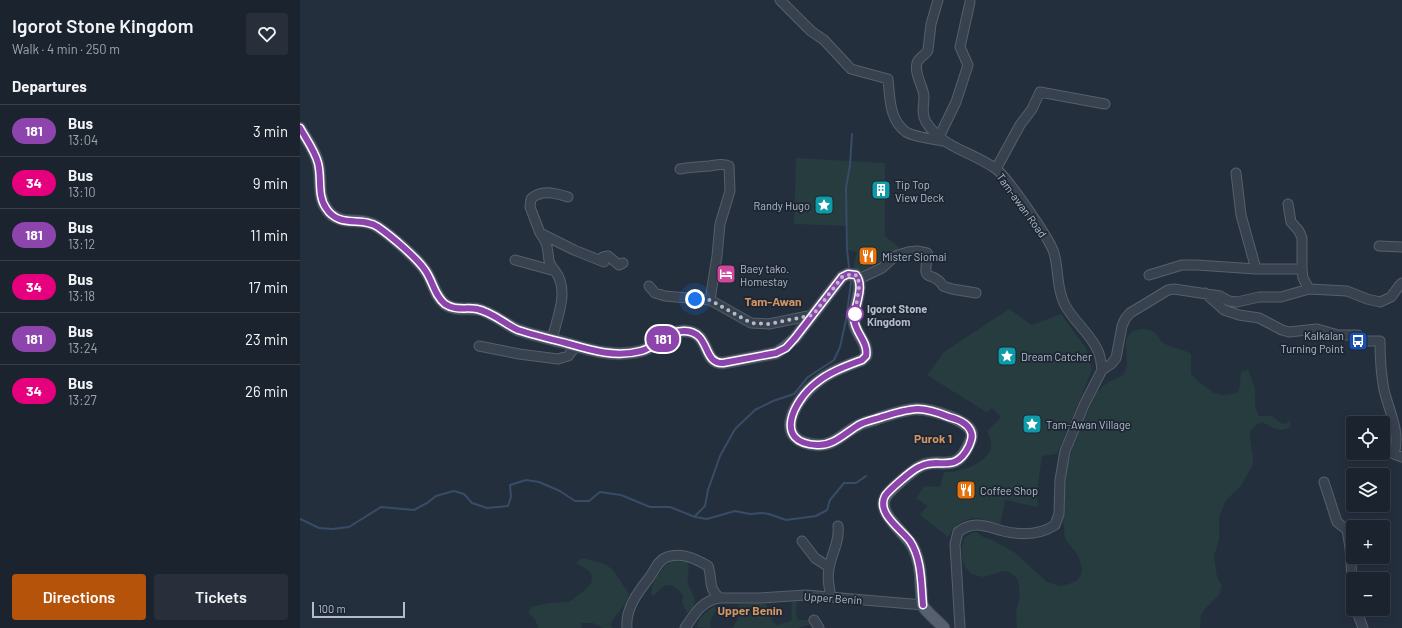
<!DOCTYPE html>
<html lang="en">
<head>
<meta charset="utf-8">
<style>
  body { margin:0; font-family:Barlow,sans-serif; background:#282f3a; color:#f1f3f6; height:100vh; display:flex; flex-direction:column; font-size:15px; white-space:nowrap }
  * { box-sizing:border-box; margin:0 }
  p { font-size:13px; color:#a0a4aa }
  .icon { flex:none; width:22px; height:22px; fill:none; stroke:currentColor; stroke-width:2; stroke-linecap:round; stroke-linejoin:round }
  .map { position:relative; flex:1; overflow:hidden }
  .panel { display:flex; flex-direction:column; background:#1b232e; width:300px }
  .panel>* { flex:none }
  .badge { padding:0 8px; border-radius:13px; font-size:14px; line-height:26px }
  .fabs { position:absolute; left:1046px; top:416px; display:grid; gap:8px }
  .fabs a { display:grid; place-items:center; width:44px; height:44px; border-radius:4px; background:#1b232e; box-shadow:0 2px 10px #0003,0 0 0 1px #39404a; font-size:20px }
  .scale { position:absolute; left:12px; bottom:10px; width:93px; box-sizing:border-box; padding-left:4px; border:2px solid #b4bcc9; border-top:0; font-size:11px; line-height:14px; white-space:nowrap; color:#b4bcc9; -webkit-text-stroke:3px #1d2633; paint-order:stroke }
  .you { position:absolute; width:20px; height:20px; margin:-10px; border:3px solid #fff; border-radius:50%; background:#1a73e8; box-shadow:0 0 0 6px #1a73e833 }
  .map>.badge { position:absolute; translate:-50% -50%; box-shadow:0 0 0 2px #fff }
  h2 { padding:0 12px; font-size:15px; line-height:36px }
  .round { display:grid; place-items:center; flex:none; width:42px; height:42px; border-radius:4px; background:#282f3a }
  .headline { display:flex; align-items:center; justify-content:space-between; height:68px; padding:0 12px }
  h1 { font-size:19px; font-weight:600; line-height:30px }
  .cta { display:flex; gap:8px; margin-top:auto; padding:8px 12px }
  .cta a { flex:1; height:46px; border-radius:4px; background:#b45309; color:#fff; font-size:16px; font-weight:600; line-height:46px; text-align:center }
  .cta a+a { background:#282f3a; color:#f1f3f6 }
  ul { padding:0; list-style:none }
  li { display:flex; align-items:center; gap:12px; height:52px; padding:0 12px; border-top:1px solid #39404a }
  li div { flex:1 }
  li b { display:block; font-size:15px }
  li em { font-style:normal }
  li .badge { min-width:44px; font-weight:700; text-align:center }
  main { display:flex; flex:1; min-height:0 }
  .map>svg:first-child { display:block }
  .green { fill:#263c3f }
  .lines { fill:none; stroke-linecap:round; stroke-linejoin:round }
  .stream { stroke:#394c67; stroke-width:2 }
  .minor-casing { stroke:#565f6c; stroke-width:11 }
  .major-casing { stroke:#414a57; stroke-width:13 }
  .minor { stroke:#38414e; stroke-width:9 }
  .major { stroke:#56606e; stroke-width:11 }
  .line-casing { stroke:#fff; stroke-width:9 }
  .line { stroke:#8e44ad; stroke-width:6 }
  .walk { stroke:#b4bcc9; stroke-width:4; stroke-dasharray:0 7.2 }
  .stop-dot { fill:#fff; stroke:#8e44ad; stroke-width:2 }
  .labels { text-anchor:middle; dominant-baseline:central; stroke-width:3.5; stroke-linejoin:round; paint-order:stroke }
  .poi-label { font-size:11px; fill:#b4bcc9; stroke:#1d2633; text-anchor:start }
  .street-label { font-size:11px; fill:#b4bcc9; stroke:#1d2633 }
  .stop-label { font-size:11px; font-weight:bold; fill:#b4bcc9; stroke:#1d2633; text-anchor:start }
  .neighbourhood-label { font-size:12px; font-weight:bold; fill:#d59563; stroke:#1d2633 }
</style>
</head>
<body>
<main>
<section class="panel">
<div class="headline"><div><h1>Igorot Stone Kingdom</h1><p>Walk · 4 min · 250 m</p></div><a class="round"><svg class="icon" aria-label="heart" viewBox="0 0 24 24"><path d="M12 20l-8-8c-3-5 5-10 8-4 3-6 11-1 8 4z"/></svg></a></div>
<h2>Departures</h2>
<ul>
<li><span class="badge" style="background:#8e44ad;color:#fff">181</span><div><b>Bus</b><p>13:04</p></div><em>3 min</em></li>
<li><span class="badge" style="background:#e6007e;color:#fff">34</span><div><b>Bus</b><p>13:10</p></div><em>9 min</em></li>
<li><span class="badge" style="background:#8e44ad;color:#fff">181</span><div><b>Bus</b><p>13:12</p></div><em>11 min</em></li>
<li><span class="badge" style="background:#e6007e;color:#fff">34</span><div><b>Bus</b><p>13:18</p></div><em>17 min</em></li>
<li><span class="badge" style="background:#8e44ad;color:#fff">181</span><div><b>Bus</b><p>13:24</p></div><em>23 min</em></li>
<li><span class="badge" style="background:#e6007e;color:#fff">34</span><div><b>Bus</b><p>13:27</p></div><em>26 min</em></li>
</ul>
<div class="cta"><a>Directions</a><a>Tickets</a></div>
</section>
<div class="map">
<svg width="1102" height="628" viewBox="0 0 1102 628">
  <rect width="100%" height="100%" fill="#242f3e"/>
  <path class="green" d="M 496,158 L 585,163 L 585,236 L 603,251 L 563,274 L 558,269 L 553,268 L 557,252 L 548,250 L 548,226 L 494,224 Z
    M 709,309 L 732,325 L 761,314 L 786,348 L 792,370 L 757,454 L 742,456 L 737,492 L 738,507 L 705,500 L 700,526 C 693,524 683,518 676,518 C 663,518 654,527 648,537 L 620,515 L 627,506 L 616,498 L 624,486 L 640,487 L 644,472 C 658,473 684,465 690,450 C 693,444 689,437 687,431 L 701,417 L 692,408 L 686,412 L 627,375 L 644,352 Z
    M 841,329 C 862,330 854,338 867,345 C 874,349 882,348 891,354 L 891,374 L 898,381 L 914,393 L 923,395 L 937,393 C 943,384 938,379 942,371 L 948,370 L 955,388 L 955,407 L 959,416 L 972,416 L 982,424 L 988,423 L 991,419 L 990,427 C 979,433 973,428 962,422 L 956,425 L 950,431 L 950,437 L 953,458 L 953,465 L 940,487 L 935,491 L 925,502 L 919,517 L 919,540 L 914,556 L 917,577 L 922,586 L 919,595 L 904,610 L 901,616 L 900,628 L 717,628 L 716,612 L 720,596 L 718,580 L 715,576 L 709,572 L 704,571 L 683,577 L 671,574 C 660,564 660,551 664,538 L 671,533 L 677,532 L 683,537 L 692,540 L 714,552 L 747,582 L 760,586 L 769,584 L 778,580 L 781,575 L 782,569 L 778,555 L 765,539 L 762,512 L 766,472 L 774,442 L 797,392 L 808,382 L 822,376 L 825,372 L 827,366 L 826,341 L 829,335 L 833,331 Z
    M 282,558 L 305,564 L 313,570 L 329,594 C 326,607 315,614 310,625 L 313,628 L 303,628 L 293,623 L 281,623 L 282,628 L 238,628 L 236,621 L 228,612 L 231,607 L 248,603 L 269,602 L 280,594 L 291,584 L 292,576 L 289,571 L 276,563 Z
    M 375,558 L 388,561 C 390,570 387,575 388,583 C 390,594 397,592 394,608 L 387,613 L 382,604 L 383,595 C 371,580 364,583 354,596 L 351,594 C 352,578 363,567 375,558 Z
    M 492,601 L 497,602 L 496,614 L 498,620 L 509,620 L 511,624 L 498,628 L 432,628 C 438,621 441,614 438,605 L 457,603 L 466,604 C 469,612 470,620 477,625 L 491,621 C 493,615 490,608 492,601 Z
    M 415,606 L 417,610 L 411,618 L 410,627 L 411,628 L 397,627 C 397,617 408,611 415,606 Z"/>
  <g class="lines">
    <path class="stream" d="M 549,267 L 547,249 L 546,188 L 550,165 L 552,134
      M 395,516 L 405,506 L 408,490 L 420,456 L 435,429 L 455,410 L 473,401 L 494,394 L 508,377 L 534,360 L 540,347 L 546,320 L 551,283 L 550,280
      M 0,519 L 19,528 L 32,529 L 49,527 L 81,507 L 114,510 L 127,503 L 136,496 L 154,491 L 164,494 L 172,503 L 187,508 L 208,506 L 211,497 L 210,485 L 226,480 L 239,482 L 260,491 L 275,501 L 289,501 L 300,492 L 321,495 L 350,507 L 370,507 L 395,517 L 407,519 L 435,511 L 450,514 L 462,513 L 469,514 L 486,520 L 516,516 L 527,510 L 530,500 L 544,483 L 556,483 L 566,476"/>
    <defs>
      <path id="minor" d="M 480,0 L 511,31 L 524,40 L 551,69 L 588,79 C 590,97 589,120 606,132 C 614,137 633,139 643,141
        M 638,0 L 631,24 L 628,50 C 626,55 618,58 617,63 C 614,74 623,86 624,96 C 624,105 621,114 626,122 C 642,148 673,152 696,169 C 707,177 750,239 754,253 C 759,270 756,286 764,303 C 772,320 789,332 797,349 C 801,356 801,363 802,370
        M 639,137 L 656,102 L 668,65 L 660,47 L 670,2
        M 380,169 C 390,167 399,167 409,166 C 417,165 422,163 429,166 L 430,191 L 420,224 L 417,256 L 410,300 L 451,323 L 469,324 L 513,315
        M 696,169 L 720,125 L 732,109 L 740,92 L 805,104
        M 936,173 L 941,215 L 956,269
        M 988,204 L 991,222 L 999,231 L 1002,238 L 1002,269
        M 240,233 L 230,207 L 231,199 C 241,189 255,193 268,197
        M 1079,246 L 1102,247
        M 215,260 L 255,271 C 270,290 257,318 252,339
        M 255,271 C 246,260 250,259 247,247 C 246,242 243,237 240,233 L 274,250 L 304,262 L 303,257 L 308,256 L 319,265 L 323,263
        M 849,275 L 882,265 L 897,265 L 956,269 L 1002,269 L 1003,278 L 1009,289
        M 559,279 L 582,268 L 595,256 L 608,252 L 617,251 L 627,253 L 628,255 C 621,287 632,268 643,286 L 652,289 L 676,293
        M 349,286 L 355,293 L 365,296 L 410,300
        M 905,293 L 924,310 L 939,315 L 959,318 L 982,330 L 989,332 L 1017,329 L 1038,335 L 1058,335 L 1058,341 L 1080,341 C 1080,357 1081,374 1084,390 C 1089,411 1101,433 1094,454 L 1102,457
        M 179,346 L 219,354 L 258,359 L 268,356 L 276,346
        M 1024,482 L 1037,522 L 1047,530 L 1050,548 L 1053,594
        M 502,541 L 515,558 L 529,567
        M 531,597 C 529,587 527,578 529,569 C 531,554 540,542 538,526
        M 1056,609 L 1063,628
        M 514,620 L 519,628
        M 327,628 C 325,609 338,592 349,578 C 355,570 358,560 367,557 C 382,552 396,559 408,566 C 413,579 407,588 420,598
        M 385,628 C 394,615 402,600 420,598 L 460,598 L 506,595 L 623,605
        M 660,628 L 655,544 L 658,532 C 674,520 685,526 703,531 C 720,535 740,535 755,525 L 759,514 L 760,480 L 765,451 L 784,405 L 802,370 L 811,364 L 816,358 L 822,326 L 825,319 L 830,313 L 868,290 L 874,289 L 920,296 L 929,301 L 937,302 L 959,297 L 981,297 L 1009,289 L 1047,291 L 1067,299 L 1080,302 L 1091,297 L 1099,286 L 1102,283"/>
      <path id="major" d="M 0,128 C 6,139 15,150 18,163 C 22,178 17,195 26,208 C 39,229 62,215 78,227 C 91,236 116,257 125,270 C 133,281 134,295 145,304 C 155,311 166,308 177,309 C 192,312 205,324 218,330 C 234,335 250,339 266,343 C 290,350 315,358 341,351 C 357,347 367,330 385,331 C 411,332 402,364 423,363 L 476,353 L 485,347 L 495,338 L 542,277 L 548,274 L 556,275 C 565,286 553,308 554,321 C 555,334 569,343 566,356 L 562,360 C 546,366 529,372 516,383 C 498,397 472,437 510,444 C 533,449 541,434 559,425 C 565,422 572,421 579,418 C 609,409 617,404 648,416 C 655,419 662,421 667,426 C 672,430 673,436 670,442 C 656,476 642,456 621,466 C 614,469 588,491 585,498 C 577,514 607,534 613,547 C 620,560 621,575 621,588 C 622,593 621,602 623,606 C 628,614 638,621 644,628"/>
    </defs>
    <use href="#minor" class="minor-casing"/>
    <use href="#major" class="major-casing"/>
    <use href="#minor" class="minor"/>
    <use href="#major" class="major"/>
  </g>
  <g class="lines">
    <defs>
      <path id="line" d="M 0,128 C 6,139 15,151 18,163 C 22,178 17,195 26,208 C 39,229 62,216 78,227 C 91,236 116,257 125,270 C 133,281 134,295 145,304 C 155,311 166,307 177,309 C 192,312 205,324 218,330 C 234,335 250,339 266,343 C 290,350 315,358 341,351 C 357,347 367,330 385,331 C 411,332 402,364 423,363 L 476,353 L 486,348 L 495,338 L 542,277 L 548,274 L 556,275 C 565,286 555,305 554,318 C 554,332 569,342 566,356 L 562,360 C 546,366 529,372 516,383 C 494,400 472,443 517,445 C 533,446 544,434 557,426 C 564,421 574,420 582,417 C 613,408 619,405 649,417 C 657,419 668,423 671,432 C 673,437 671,441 669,446 C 655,475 638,456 619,467 C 612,470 589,490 585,496 C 576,513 601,529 610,541 C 622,559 621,584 623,605"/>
    </defs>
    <use href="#line" class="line-casing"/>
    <use href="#line" class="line"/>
    <path class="walk" d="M 395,299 L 410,300 L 451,323 L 469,324 L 513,315 L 542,277 L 552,274 L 558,276 L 559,287 L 555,314"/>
  </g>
  <defs>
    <symbol id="building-square" viewBox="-11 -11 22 22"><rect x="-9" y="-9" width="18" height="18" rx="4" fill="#0f9aa8" stroke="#1d2633"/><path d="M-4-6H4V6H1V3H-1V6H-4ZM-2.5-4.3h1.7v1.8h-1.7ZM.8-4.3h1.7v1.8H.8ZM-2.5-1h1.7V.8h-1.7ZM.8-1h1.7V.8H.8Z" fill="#fff"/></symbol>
    <symbol id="sight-square" viewBox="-11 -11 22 22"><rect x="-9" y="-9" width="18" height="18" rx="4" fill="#0f9aa8" stroke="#1d2633"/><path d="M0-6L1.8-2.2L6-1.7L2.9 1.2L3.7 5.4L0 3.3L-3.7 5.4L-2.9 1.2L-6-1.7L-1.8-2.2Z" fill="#fff"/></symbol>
    <symbol id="restaurant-square" viewBox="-11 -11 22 22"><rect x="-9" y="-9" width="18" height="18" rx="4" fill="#e8710a" stroke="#1d2633"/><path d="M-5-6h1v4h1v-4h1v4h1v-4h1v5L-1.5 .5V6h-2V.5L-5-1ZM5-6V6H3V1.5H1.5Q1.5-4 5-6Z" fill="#fff"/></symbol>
    <symbol id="hotel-square" viewBox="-11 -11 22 22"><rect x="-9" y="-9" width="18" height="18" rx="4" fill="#d1479c" stroke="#1d2633"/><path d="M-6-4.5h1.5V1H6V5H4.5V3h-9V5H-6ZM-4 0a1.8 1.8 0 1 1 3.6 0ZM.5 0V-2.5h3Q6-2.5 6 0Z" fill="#fff"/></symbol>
    <symbol id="bus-square" viewBox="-11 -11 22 22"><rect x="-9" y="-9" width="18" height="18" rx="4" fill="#1a4fb4" stroke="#1d2633"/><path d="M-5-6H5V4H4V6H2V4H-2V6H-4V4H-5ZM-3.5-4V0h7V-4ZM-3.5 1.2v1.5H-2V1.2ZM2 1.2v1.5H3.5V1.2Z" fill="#fff"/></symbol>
  </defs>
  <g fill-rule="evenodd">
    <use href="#building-square" x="570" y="179" width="22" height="22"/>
    <use href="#sight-square" x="513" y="194" width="22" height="22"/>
    <use href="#restaurant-square" x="557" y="245" width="22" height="22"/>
    <use href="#hotel-square" x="415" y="263" width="22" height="22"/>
    <use href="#bus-square" x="1047" y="330" width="22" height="22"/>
    <use href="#sight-square" x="696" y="345" width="22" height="22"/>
    <use href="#sight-square" x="721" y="413" width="22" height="22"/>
    <use href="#restaurant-square" x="655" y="479" width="22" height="22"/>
  </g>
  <circle class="stop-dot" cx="555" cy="314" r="8"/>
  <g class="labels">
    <g class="poi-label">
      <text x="595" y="184">Tip Top<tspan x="595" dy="13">View Deck</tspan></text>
      <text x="510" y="205" text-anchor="end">Randy Hugo</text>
      <text x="582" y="256">Mister Siomai</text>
      <text x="440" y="268">Baey tako.<tspan x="440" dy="13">Homestay</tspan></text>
      <text x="1044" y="335" text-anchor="end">Kalkalan<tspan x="1044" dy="13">Turning Point</tspan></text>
      <text x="721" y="356">Dream Catcher</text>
      <text x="746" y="424">Tam-Awan Village</text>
      <text x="680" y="490">Coffee Shop</text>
    </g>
    <g class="street-label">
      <text transform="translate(722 205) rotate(54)">Tam-awan Road</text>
      <text transform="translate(533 598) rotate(4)">Upper Benin</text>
    </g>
    <g class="stop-label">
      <text x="567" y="308">Igorot Stone<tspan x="567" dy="13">Kingdom</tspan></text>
    </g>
    <g class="neighbourhood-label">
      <text x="473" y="301">Tam-Awan</text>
      <text x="633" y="438">Purok 1</text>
      <text x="450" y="610">Upper Benin</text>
    </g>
  </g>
</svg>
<div class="fabs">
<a><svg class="icon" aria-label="locate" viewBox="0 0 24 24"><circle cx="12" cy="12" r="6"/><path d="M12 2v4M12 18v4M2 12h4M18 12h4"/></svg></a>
<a><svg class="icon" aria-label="layers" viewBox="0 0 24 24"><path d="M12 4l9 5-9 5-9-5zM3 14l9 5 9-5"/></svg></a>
<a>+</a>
<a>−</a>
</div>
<div class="scale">100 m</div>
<div class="you" style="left:395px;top:299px"></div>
<b class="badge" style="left:363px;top:339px;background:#8e44ad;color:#fff">181</b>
</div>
</main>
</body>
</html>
